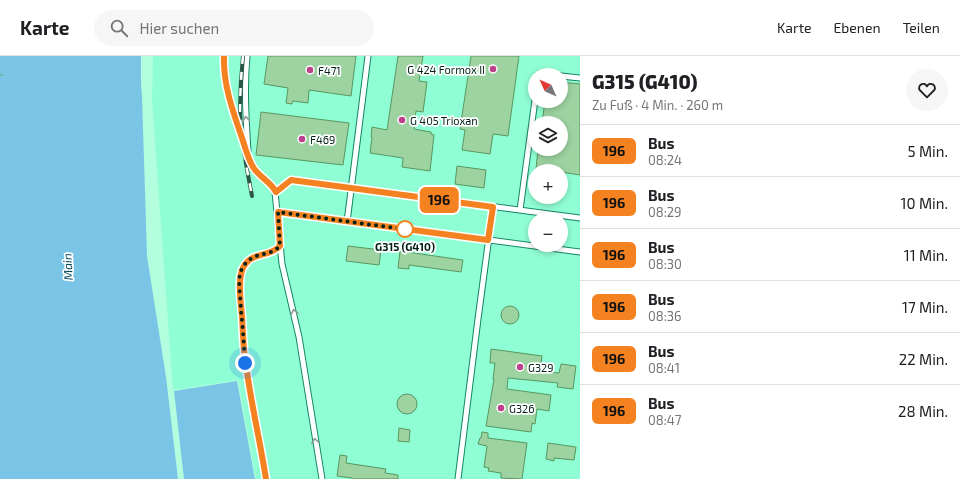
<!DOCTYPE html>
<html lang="de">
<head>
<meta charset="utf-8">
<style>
  body { margin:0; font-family:"Exo 2",sans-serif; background:#f6f6f6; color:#202124; height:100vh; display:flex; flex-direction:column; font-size:15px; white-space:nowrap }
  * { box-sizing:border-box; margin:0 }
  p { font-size:13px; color:#757577 }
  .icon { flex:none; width:22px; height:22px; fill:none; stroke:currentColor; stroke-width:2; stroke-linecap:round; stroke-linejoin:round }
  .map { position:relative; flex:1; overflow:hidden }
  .drawer { display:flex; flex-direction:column; background:#fff; width:380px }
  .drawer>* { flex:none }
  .badge { padding:0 8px; border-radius:6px; font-size:14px; line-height:26px }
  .needle { width:26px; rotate:315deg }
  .controls { position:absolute; left:528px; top:12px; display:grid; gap:8px }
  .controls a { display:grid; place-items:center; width:40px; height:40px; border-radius:50%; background:#fff; box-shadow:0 2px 6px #0003; font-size:20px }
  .you { position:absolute; width:20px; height:20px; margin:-10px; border:3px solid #fff; border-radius:50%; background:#1a73e8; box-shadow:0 0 0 6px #1a73e833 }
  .map>.badge { position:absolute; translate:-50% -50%; box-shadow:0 0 0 2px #fff }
  .round { display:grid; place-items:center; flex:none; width:42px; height:42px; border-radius:21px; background:#f6f6f6 }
  .summary { display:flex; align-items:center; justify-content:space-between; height:68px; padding:0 12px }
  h1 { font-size:19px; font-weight:800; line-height:30px }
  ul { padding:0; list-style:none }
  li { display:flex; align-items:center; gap:12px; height:52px; padding:0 12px; border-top:1px solid #e0e0e0 }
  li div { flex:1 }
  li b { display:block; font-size:15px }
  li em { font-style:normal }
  li .badge { min-width:44px; font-weight:700; text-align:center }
  header { display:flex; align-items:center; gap:24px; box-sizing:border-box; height:56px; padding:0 20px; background:#fff; border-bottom:1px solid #e0e0e0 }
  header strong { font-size:19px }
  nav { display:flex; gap:22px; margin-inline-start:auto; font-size:14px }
  .search { width:280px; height:36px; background:#f6f6f6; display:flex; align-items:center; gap:10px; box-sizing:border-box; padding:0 14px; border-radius:22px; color:#757577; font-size:15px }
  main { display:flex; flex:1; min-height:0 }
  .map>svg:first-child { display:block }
  .built { fill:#90fed4; fill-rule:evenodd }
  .water { fill:#7ac5e5 }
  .building { fill:#9dd2a1; stroke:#57985f }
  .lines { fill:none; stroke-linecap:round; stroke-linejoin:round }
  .lane-casing { stroke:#148665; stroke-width:7 }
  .path { stroke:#71ac95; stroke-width:1.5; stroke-dasharray:3 2; stroke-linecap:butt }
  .lane { stroke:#fff; stroke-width:5 }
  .rail-casing { stroke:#2b5545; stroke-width:4 }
  .rail { stroke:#fff; stroke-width:2.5; stroke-dasharray:8; stroke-linecap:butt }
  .oneway { stroke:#8d9c97 }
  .line-casing { stroke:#fff; stroke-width:9 }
  .line { stroke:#f58220; stroke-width:6 }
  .walk { stroke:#022217; stroke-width:4; stroke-dasharray:0 7.2 }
  .poi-dot { fill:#be408c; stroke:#fff; stroke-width:1.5 }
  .stop-dot { fill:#fff; stroke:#f58220; stroke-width:2 }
  .labels { text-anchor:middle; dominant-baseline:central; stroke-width:3.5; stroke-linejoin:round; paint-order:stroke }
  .poi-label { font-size:11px; fill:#022217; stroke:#fff; text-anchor:start }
  .stop-label { font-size:11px; font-weight:bold; fill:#022217; stroke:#fff }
  .water-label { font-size:12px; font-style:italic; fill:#02475c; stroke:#fff }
</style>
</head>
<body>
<header>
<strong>Karte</strong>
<div class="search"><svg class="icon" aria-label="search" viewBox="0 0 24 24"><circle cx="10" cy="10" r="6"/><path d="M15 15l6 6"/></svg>Hier suchen</div>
<nav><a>Karte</a><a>Ebenen</a><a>Teilen</a></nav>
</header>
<main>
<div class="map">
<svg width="580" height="423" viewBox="0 0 580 423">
  <rect width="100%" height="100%" fill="#b2fedf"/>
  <path class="built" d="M 153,0 L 580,0 L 580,423 L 256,423 L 238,324 L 173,334 L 152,44 ZM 535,19 L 561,19 L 561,45 L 535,45 ZM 535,67 L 561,67 L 561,93 L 535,93 ZM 535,115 L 561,115 L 561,141 L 535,141 ZM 535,163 L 561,163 L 561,189 L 535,189 Z"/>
  <path class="water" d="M 0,0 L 141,0 L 141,28 L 142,40 L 147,200 L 166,321 L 178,423 L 0,423 Z
    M 237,325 L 255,423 L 184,423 L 174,335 Z"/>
  <path class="building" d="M 268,0 L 356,0 L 351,40 L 309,34 L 308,47 L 293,45 L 292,48 L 286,47 L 288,32 L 264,28 Z
    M 398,0 L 423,0 L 419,25 L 427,26 L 423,56 L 416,55 L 414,73 L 431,76 L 431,78 L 434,79 L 430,115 L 402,111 L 403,102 L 370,97 L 372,81 L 371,81 L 372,71 L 387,74 Z
    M 471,0 L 519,0 L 508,80 L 493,78 L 490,98 L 462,94 L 465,74 L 460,73 Z
    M 561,26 L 580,28 L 580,119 L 561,116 L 561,115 L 551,115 L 536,113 L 538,93 L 561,93 L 561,67 L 542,67 L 545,45 L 561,45 Z
    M 261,56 L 349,67 L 343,109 L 256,99 Z
    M 457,110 L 486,114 L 484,132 L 455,128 Z
    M 348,190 L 381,194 L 379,209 L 346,205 Z
    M 400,195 L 463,204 L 461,216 L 409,209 L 409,213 L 398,212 Z
    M501 259a9 9 0 1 1 18 0a9 9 0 1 1-18 0Z
    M 491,293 L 542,300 L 541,308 L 545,309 L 545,316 L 559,317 L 561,308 L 576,310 L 573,333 L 557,331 L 558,327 L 508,322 L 507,333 L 551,339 L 549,355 L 537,353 L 535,368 L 532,367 L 531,376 L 486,370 L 494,323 L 493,323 L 495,307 L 490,307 Z
    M397 348a10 10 0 1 1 20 0a10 10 0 1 1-20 0Z
    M 399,372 L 410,374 L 409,386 L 398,385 Z
    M 482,376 L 488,377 L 488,382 L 527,387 L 522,423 L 501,422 L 501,417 L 488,415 L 489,412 L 484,411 L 487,390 L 478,388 L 480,382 L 481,382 Z
    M 548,387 L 576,391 L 574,404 L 554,402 L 554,405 L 546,403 Z
    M 340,399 L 347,400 L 346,407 L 386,413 L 385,417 L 398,419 L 398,423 L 352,423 L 352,422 L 337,420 Z"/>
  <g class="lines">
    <defs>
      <path id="lane" d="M 224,0 C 223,26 232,51 240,76 C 244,88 247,100 253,111 C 259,121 270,125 275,136 L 282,208 L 299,281 L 322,423
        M 247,0 C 244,32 246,63 248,95
        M 538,19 L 539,18 L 546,19
        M 561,20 L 580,22
        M 275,136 L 291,124 L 580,162
        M 520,154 L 535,44
        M 278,156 L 580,196
        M 347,166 L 368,0
        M 266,423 C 260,385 251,347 246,309 C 243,294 243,278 242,263 C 241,250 237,224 243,212 C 251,195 269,203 280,190
        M 458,423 L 478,263 L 493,151"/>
    </defs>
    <use href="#lane" class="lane-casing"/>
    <path class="path" d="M 0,19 L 3,19"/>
    <use href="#lane" class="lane"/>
    <defs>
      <path id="rail" d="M 243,0 C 241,19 240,39 240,58 C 241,86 247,113 252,140"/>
    </defs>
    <use href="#rail" class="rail-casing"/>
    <use href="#rail" class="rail"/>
  </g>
  <defs><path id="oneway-chevron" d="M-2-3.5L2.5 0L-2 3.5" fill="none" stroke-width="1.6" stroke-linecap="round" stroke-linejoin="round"/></defs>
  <g class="oneway">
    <use href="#oneway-chevron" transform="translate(246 63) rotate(-94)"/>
    <use href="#oneway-chevron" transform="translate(294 256) rotate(-103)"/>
    <use href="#oneway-chevron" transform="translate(315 385) rotate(-99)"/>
  </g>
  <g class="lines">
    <defs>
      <path id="line" d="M 224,0 C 223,27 232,53 241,79 C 245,90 247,101 253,111 C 259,121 270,125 276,136 L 291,124 L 493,151 L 488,184 L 278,156 L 280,190 C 269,202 251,195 243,212 C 237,223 241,248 242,260 C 243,276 243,293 246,309 C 251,347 260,385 266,423"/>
    </defs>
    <use href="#line" class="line-casing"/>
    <use href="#line" class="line"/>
    <path class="walk" d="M 245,307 C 244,290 243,272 241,255 C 241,246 238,227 240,218 C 241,214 244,208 248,205 C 257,196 271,200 280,190 L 278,156 L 410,174 L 405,173"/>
  </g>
  <g class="poi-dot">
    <circle cx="493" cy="13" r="4"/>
    <circle cx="310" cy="14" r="4"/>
    <circle cx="402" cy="64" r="4"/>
    <circle cx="302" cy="83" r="4"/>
    <circle cx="520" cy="311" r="4"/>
    <circle cx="501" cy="352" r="4"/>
  </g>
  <circle class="stop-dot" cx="405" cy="173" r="8"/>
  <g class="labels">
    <g class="poi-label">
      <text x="485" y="13" text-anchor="end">G 424 Formox II</text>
      <text x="318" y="14">F471</text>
      <text x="410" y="64">G 405 Trioxan</text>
      <text x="310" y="83">F469</text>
      <text x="528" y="311">G329</text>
      <text x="509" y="352">G326</text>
    </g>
    <g class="stop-label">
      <text x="405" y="190">G315 (G410)</text>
    </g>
    <g class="water-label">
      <text transform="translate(67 211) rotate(-93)">Main</text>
    </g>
  </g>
</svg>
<div class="controls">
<a><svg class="needle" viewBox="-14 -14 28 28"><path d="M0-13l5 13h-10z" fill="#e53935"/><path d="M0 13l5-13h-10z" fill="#757577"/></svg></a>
<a><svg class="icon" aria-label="layers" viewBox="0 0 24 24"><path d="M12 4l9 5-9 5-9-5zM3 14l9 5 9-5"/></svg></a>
<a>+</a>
<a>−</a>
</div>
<div class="you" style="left:245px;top:307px"></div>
<b class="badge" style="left:439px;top:144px;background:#f58220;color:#111">196</b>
</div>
<section class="drawer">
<div class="summary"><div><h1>G315 (G410)</h1><p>Zu Fuß · 4 Min. · 260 m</p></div><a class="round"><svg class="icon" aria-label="heart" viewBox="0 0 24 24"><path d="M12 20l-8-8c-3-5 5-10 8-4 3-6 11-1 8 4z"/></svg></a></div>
<ul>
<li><span class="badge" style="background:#f58220;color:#111">196</span><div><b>Bus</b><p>08:24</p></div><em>5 Min.</em></li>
<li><span class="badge" style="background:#f58220;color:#111">196</span><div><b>Bus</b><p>08:29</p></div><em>10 Min.</em></li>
<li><span class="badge" style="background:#f58220;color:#111">196</span><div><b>Bus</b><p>08:30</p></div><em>11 Min.</em></li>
<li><span class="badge" style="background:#f58220;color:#111">196</span><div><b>Bus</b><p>08:36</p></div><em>17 Min.</em></li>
<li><span class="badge" style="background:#f58220;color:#111">196</span><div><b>Bus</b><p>08:41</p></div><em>22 Min.</em></li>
<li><span class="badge" style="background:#f58220;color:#111">196</span><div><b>Bus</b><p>08:47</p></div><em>28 Min.</em></li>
</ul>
</section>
</main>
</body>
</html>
